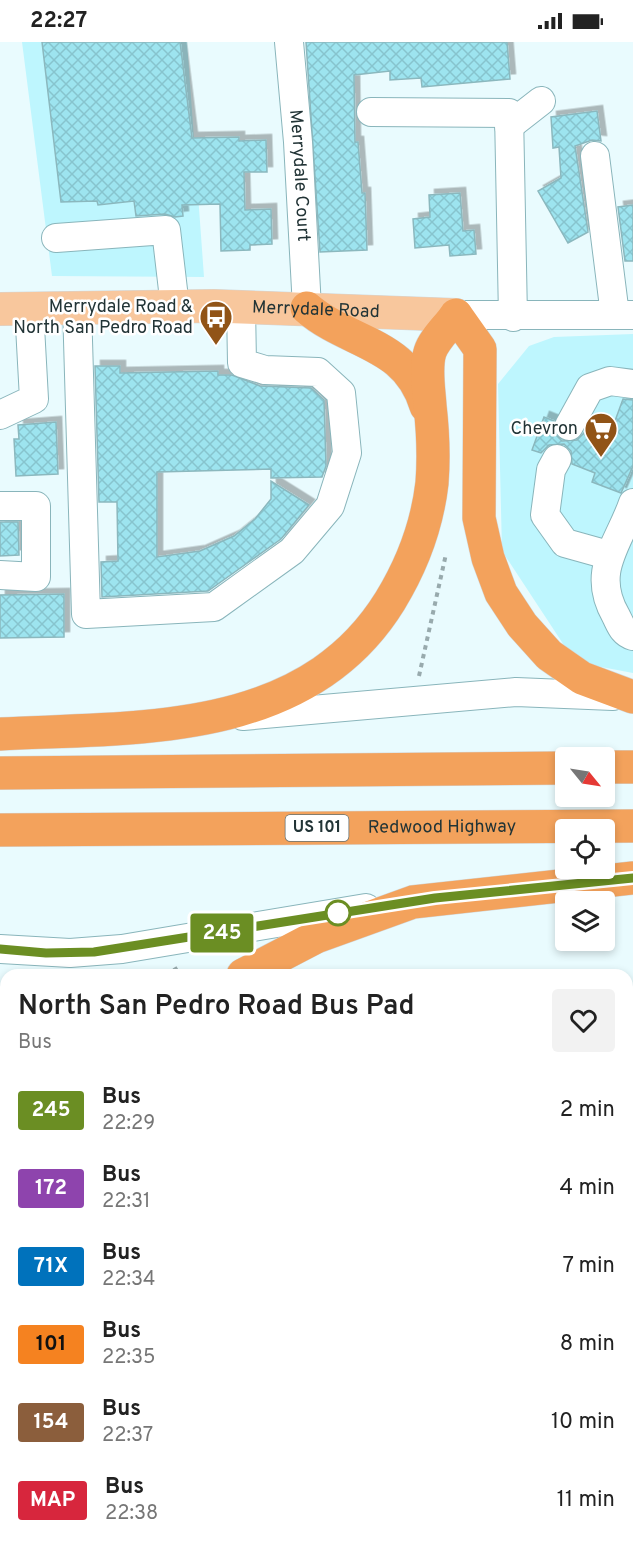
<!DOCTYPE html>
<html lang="en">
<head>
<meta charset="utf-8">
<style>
  body { margin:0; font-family:Overpass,sans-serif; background:#f2f2f2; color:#222; height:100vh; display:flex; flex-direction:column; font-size:22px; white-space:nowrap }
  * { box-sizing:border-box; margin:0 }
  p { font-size:20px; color:#767676 }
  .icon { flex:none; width:33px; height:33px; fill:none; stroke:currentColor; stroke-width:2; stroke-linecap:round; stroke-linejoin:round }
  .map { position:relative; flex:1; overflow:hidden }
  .panel { position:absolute; left:0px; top:927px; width:633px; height:584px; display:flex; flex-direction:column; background:#fff; border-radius:18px 18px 0 0; box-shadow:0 3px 9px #0003 }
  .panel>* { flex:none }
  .badge { padding:0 12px; border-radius:4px; font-size:21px; line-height:39px }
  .needle { width:39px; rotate:120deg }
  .buttons { position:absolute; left:555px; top:705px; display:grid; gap:12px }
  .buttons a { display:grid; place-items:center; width:60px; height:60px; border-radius:6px; background:#fff; box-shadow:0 3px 9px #0003; font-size:30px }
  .map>.badge { position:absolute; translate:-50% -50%; box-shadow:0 0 0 3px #fff }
  .round { display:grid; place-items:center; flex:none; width:63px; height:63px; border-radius:6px; background:#f2f2f2 }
  .summary { display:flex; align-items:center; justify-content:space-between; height:102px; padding:0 18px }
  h1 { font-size:28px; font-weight:600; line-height:45px }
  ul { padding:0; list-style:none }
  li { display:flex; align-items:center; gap:18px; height:78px; padding:0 18px }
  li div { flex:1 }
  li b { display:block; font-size:22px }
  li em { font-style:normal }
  li .badge { min-width:66px; font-weight:700; text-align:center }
  .status { display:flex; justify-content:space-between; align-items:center; height:42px; padding:0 30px; background:#fff; direction:ltr }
  .status svg { height:16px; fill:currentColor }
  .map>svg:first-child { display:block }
  .built { fill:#bef6fe }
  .building { fill:url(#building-cross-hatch); stroke:#8bb8be; stroke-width:1.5; filter:url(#shadow) }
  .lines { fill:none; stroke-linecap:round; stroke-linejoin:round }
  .minor-casing { stroke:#89b5bb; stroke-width:30 }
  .major-casing { stroke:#d3d6d7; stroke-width:34 }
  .highway-casing { stroke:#d3d6d7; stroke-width:34 }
  .path { stroke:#98aaad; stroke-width:4; stroke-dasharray:4.5 4.5; stroke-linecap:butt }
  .minor { stroke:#fff; stroke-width:28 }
  .major { stroke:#f8c79d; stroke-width:33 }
  .highway { stroke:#f3a25c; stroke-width:33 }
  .line-casing { stroke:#fff; stroke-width:14 }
  .line { stroke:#6b8e23; stroke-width:9 }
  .stop-dot { fill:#fff; stroke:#6b8e23; stroke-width:3 }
  .labels { text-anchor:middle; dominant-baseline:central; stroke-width:5; stroke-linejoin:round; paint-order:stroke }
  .shield { fill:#fff; stroke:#647172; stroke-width:1.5 }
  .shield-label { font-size:16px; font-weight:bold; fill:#223436 }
  .street-label { font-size:18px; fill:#223436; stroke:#fff }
  .poi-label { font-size:18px; fill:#223436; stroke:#fff; text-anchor:end }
</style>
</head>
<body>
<div class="status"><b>22:27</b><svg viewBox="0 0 49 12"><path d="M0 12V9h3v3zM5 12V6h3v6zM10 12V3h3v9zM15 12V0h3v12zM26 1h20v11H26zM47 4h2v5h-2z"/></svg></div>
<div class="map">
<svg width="633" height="1510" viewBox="0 0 633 1510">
  <defs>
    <pattern id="building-cross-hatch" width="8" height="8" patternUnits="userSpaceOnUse" patternTransform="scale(1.5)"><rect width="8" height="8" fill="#9de4ef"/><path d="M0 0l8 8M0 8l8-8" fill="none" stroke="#87c4ce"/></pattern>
    <filter id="shadow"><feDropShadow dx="5.5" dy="-5.5" stdDeviation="0" flood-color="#0004"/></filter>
  </defs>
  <rect width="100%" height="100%" fill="#e9fbfe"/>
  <path class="built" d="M 22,0 L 187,0 L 204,235 L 52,234 Z
    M 633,292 L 633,631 L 575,620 L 502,509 L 498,342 L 529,304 L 554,295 Z"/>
  <path class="building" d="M 42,0 L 180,0 L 192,96 L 239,95 L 239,99 L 266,98 L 267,130 L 244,130 L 245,168 L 271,167 L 272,202 L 250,203 L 250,208 L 221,209 L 220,162 L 182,163 L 183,174 L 175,175 L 165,172 L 136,174 L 134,159 L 98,163 L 97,159 L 61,160 Z
    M 306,0 L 507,0 L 510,37 L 422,45 L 421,36 L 390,38 L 390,29 L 354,33 L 355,100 L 358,100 L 362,151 L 365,151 L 367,208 L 320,210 Z
    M 597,69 L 601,99 L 592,98 L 575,104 L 588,190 L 568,201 L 538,149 L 561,136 L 559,105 L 553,106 L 551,75 Z
    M 460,151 L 463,189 L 474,188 L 476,212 L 450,214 L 449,203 L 415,206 L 413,177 L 430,175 L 429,153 Z
    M 633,163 L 633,219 L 625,219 L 618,165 Z
    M 95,324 L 120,324 L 120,331 L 218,329 L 218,333 L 232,333 L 260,344 L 311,346 L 324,358 L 326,424 L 322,435 L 271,436 L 271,427 L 157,430 L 157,515 L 200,509 L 234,494 L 255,477 L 271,457 L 271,439 L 309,463 L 281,497 L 208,549 L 102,555 L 101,520 L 118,519 L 117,460 L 99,460 Z
    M 623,357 L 633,358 L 633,424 L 621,451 L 592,440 L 595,431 L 572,422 L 571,409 L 564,402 L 549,403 L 541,411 L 532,408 L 544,375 L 554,379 L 555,392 L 562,399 L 577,398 L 585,390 L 608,398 Z
    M 56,380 L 58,432 L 16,434 L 14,397 L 19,397 L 18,383 Z
    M 0,480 L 18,480 L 19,513 L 0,514 Z
    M 64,552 L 64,595 L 0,596 L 0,553 Z"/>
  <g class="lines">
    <defs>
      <g id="minor">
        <path id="s1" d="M 289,0 L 298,100 L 307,266"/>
        <path d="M 371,70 L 509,71 L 513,275"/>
        <path d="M 509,84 L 541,59"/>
        <path d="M 595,114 L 615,273"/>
        <path d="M 56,196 L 166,188 L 175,265"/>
        <path d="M 77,264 L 86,572 L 214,565 L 292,509 L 330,464 L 347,411 L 341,351 L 318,330 L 265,328 L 242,321 L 241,265"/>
        <path d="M 456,273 L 633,273"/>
        <path d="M 0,373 L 34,357 L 29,266"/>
        <path d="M 569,384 L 590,346 L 610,339 L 633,342"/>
        <path d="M 557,417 L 551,428 L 545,473 L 565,501 L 608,513"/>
        <path d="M 633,461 C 619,502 590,529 616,574 C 621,584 623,591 633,594"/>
        <path d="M 0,464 L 36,464 L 36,535 L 0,533"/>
        <path d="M 243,674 L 516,650 L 613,654"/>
        <path d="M 0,907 L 70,911 L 122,907 L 366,866"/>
      </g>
      <g id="major">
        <path id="s2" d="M 0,267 L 214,264 L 456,273"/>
      </g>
      <g id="highway">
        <path d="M 307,266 C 350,303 407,300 426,364"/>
        <path d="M 0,692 C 139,685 306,695 390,559 C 412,523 427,484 432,441 C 434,415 433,390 430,364 C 429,347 425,326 430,310 C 434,297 449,284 456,273 L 480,307 L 479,476 L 488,516 L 501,551 L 522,583 L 549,613 L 582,636 L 633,655"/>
        <path d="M 604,725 L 633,725"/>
        <path d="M 0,731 L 566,726"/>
        <path id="s3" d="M 0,788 L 633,784"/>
        <path d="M 243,933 L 316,895 L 413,860 L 633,836"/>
        <path d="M 0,963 L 6,979"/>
        <path d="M 0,1081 L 6,1067"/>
        <path d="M 0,1144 L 6,1139"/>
      </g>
    </defs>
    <use href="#minor" class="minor-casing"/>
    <use href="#major" class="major-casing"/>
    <use href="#highway" class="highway-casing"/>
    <path class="path" d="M 419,634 L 446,512
      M 166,933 L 179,925
      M 627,1018 L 633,1022
      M 0,1351 L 6,1346"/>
    <use href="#minor" class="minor"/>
    <use href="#major" class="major"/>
    <use href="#highway" class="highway"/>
  </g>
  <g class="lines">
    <defs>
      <path id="line" d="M 0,907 L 46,911 L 94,910 L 435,856 L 633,836"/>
    </defs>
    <use href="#line" class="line-casing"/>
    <use href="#line" class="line"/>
  </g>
  <defs>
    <symbol id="bus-pin" viewBox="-11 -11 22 30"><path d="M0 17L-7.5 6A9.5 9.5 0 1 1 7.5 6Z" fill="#915417" stroke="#fff"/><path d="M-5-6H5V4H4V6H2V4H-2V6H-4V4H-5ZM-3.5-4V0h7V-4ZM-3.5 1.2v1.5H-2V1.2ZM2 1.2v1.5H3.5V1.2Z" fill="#fff"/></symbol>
    <symbol id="supermarket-pin" viewBox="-11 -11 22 30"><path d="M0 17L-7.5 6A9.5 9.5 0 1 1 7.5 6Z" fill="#915417" stroke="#fff"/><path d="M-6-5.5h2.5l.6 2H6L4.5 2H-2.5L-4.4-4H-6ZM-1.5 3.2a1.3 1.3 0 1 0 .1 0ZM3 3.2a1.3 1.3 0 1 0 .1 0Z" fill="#fff"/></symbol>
  </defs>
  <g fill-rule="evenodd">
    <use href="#bus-pin" x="197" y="256" width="38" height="52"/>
    <use href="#supermarket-pin" x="582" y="368" width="38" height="52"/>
  </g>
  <circle class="stop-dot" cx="338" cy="871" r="12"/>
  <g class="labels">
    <rect class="shield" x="285.5" y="773" width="63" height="26" rx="4.5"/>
    <g class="shield-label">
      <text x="317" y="786">US 101</text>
    </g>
    <g class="street-label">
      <text stroke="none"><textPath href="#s1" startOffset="134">Merrydale Court</textPath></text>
      <text stroke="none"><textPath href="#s2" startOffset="316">Merrydale Road</textPath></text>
      <text stroke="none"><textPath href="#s3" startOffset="442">Redwood Highway</textPath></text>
    </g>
    <g class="poi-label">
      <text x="193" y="265">Merrydale Road &amp;<tspan x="193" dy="21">North San Pedro Road</tspan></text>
      <text x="578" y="387">Chevron</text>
    </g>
  </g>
</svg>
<div class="buttons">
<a><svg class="needle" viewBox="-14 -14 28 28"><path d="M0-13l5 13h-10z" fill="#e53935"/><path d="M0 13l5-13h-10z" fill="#767676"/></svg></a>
<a><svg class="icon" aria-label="locate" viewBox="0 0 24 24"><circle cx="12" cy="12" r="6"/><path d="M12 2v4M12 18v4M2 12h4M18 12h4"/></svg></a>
<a><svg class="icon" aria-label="layers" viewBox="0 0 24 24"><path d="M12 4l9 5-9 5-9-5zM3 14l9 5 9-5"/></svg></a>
</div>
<b class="badge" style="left:222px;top:891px;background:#6b8e23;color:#fff">245</b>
<section class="panel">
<div class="summary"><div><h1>North San Pedro Road Bus Pad</h1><p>Bus</p></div><a class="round"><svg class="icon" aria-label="heart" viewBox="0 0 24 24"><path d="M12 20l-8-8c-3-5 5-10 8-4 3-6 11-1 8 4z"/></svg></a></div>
<ul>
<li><span class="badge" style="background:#6b8e23;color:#fff">245</span><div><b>Bus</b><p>22:29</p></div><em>2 min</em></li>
<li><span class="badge" style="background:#8e44ad;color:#fff">172</span><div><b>Bus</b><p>22:31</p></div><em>4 min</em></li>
<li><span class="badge" style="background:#0072bc;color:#fff">71X</span><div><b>Bus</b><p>22:34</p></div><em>7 min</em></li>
<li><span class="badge" style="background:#f58220;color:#111">101</span><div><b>Bus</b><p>22:35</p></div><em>8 min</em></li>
<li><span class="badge" style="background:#8b5e3c;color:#fff">154</span><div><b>Bus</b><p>22:37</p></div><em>10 min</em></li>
<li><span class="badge" style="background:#d7263d;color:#fff">MAP</span><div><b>Bus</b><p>22:38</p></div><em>11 min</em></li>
</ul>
</section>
</div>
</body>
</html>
